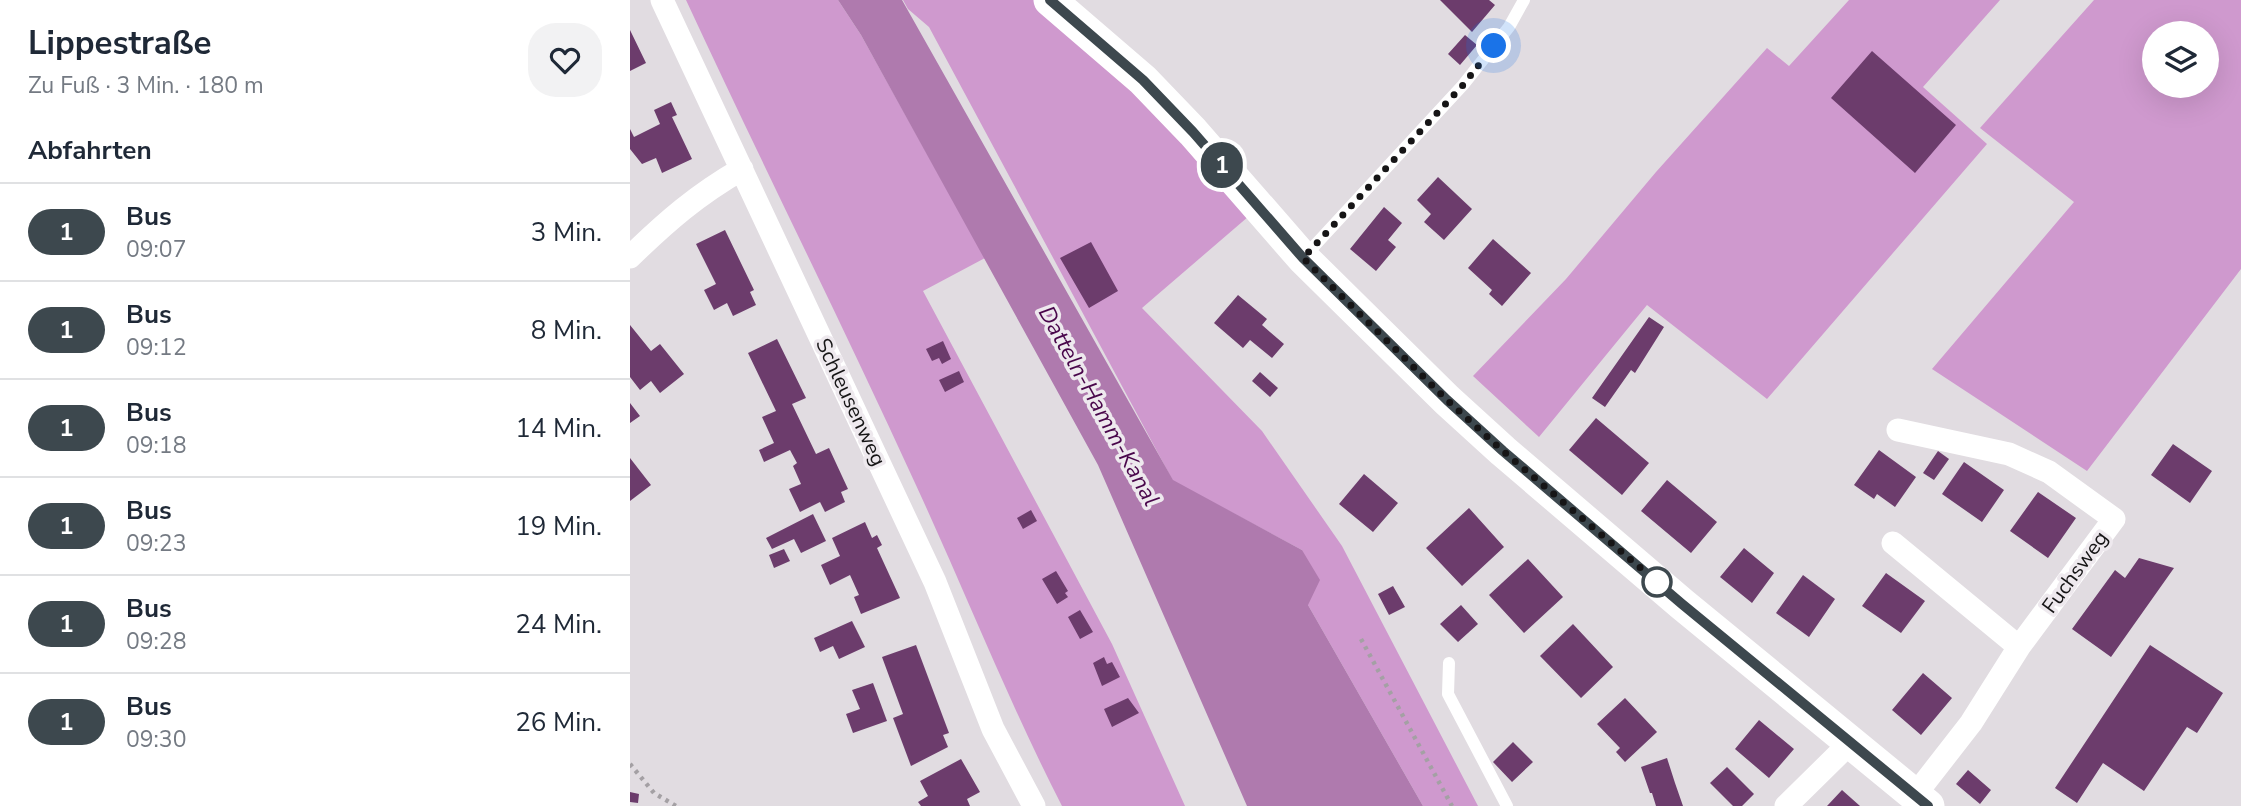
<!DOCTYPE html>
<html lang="de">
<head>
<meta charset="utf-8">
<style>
  body { margin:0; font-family:"Nunito Sans",sans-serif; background:#f2f2f3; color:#1f2937; height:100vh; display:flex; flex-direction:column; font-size:26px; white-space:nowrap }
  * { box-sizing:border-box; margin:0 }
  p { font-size:23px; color:#747a83 }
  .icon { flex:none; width:38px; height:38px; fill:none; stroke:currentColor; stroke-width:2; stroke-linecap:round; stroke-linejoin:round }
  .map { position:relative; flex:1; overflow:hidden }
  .sheet { display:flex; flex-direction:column; background:#fff; width:630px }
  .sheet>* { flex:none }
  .badge { padding:0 14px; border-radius:23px; font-size:24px; line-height:46px }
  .buttons { position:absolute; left:1512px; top:21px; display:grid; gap:14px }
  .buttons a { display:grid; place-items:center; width:77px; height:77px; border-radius:50%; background:#fff; box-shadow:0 7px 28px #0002; font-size:35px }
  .you { position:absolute; width:35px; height:35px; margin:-18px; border:5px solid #fff; border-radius:50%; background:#1a73e8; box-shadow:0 0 0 10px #1a73e833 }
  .map>.badge { position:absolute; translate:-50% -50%; box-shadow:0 0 0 4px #fff }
  h2 { padding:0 28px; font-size:26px; line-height:63px }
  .round { display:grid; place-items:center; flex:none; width:74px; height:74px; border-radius:28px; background:#f2f2f3 }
  .overview { display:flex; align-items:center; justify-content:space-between; height:119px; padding:0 28px }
  h1 { font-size:33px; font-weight:700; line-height:52px }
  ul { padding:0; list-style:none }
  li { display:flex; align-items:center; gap:21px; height:98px; padding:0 28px; border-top:2px solid #e0e1e3 }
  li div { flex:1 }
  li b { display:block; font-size:26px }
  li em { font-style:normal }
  li .badge { min-width:77px; font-weight:700; text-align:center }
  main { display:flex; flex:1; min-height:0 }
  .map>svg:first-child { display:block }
  .green { fill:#cf99ce; fill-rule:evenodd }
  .water { fill:#af7aae }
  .building { fill:#6c3c6c }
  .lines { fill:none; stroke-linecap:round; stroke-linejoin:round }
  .path { stroke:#a4a0a4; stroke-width:4.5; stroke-dasharray:3.5 5; stroke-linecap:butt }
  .service { stroke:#fff; stroke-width:12 }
  .minor { stroke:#fff; stroke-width:23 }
  .secondary { stroke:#fff; stroke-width:33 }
  .line-casing { stroke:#fff; stroke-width:16 }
  .line { stroke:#3d484e; stroke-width:10 }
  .walk { stroke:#161516; stroke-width:7; stroke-dasharray:0 12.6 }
  .stop-dot { fill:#fff; stroke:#3d484e; stroke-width:3.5 }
  .labels { text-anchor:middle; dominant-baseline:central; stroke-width:7; stroke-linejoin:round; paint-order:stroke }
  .street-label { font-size:21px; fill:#161516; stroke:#eee9ee }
  .water-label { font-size:23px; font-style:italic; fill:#49064b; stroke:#eee9ee }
</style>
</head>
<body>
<main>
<section class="sheet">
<div class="overview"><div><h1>Lippestraße</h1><p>Zu Fuß · 3 Min. · 180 m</p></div><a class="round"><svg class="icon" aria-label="heart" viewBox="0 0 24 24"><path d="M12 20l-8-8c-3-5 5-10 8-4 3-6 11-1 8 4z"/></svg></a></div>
<h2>Abfahrten</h2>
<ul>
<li><span class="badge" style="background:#3d484e;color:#fff">1</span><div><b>Bus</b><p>09:07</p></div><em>3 Min.</em></li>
<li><span class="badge" style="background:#3d484e;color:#fff">1</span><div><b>Bus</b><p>09:12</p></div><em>8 Min.</em></li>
<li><span class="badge" style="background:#3d484e;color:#fff">1</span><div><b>Bus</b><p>09:18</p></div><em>14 Min.</em></li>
<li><span class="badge" style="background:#3d484e;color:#fff">1</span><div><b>Bus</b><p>09:23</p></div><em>19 Min.</em></li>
<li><span class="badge" style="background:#3d484e;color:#fff">1</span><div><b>Bus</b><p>09:28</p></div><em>24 Min.</em></li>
<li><span class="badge" style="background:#3d484e;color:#fff">1</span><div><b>Bus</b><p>09:30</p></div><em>26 Min.</em></li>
</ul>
</section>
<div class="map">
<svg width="1611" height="806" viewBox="0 0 1611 806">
  <rect width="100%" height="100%" fill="#e1dce1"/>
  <path class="green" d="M 56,0 L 208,0 L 231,35 L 355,258 L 293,291 L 482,644 L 555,806 L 432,806 C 378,701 335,591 285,483 C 211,321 131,162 56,0 Z
    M 273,0 L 410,0 L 626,210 L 512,308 L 632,431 L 712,546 L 848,806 L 793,806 L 678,605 L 672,550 L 543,481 L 299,27 L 278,9 Z
    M 1219,0 L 1370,0 L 1293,87 L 1357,144 L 1137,399 L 1017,305 L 909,437 L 843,376 L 936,279 L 1026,172 L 1137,48 L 1159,66 Z
    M 1464,0 L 1611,0 L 1611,269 L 1457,471 L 1302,369 L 1444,202 L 1350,128 ZM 1524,33 L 1577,33 L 1577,86 L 1524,86 Z"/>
  <path class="water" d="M 208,0 L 272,0 L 543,480 L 672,550 L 690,580 L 678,605 L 793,806 L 617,806 L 468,465 L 231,35 Z"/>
  <path class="building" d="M 810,0 L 859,0 L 865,5 L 842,32 Z
    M 0,30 L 16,63 L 0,71 Z
    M 835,35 L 847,45 L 830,65 L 818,54 Z
    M 1242,51 L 1326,125 L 1285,173 L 1201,98 Z
    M 41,102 L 47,115 L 42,117 L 62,159 L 32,173 L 26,158 L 12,164 L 0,149 L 0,129 L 4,137 L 30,124 L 24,110 Z
    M 808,177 L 842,209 L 814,240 L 794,222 L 801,214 L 787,200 Z
    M 754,207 L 772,223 L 758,240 L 766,247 L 746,271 L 720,249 Z
    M 95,230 L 124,290 L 120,292 L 126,305 L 103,316 L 97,303 L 84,310 L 74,290 L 86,284 L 66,244 Z
    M 863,239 L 901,273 L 872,306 L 859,294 L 862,290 L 838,268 Z
    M 461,242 L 488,291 L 459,308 L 430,258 Z
    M 608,295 L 637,319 L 632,325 L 654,344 L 642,358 L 620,340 L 613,348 L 584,323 Z
    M 1019,317 L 1034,327 L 1005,373 L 1001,370 L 975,407 L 962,398 Z
    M 0,325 L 21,351 L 30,344 L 54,374 L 30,393 L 21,381 L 10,390 L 0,377 Z
    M 147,339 L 176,398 L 162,404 L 186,454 L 199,448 L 218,489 L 211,492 L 215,502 L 195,512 L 190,502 L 170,512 L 159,489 L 171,484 L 163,466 L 167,463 L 160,450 L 134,462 L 129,450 L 144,443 L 132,417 L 146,411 L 118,353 Z
    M 313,341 L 321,359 L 312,364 L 309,358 L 302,361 L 296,349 Z
    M 329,371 L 334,382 L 315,392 L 309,380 Z
    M 630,372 L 648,388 L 640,397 L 622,381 Z
    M 0,403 L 10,416 L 0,423 Z
    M 966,418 L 1019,463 L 992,495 L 939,450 Z
    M 1543,444 L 1582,471 L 1560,503 L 1521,475 Z
    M 1249,450 L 1286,477 L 1265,507 L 1247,494 L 1244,499 L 1224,485 Z
    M 1308,451 L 1319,459 L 1304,480 L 1293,473 Z
    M 0,458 L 21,485 L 0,501 Z
    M 1334,462 L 1374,490 L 1352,522 L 1312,494 Z
    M 734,474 L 768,503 L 743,532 L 709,504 Z
    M 1037,480 L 1087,522 L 1061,553 L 1011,511 Z
    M 1408,492 L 1446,518 L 1418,558 L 1380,531 Z
    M 839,508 L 874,547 L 832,586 L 796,548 Z
    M 401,510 L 407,521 L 393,529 L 387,518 Z
    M 183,514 L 196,541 L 171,553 L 164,539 L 142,549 L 136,538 Z
    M 235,522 L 242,538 L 247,535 L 252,545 L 247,548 L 270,598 L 231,614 L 224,597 L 229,595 L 220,575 L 200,585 L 191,565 L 210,556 L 202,538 Z
    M 1114,548 L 1144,573 L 1122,603 L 1090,577 Z
    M 154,549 L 160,561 L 144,568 L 139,555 Z
    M 1509,558 L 1544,568 L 1481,657 L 1442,629 L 1485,570 L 1495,578 Z
    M 898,559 L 933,597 L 894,633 L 859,595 Z
    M 426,571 L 438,591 L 435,593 L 438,597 L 427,604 L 412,579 Z
    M 1256,573 L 1295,601 L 1271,633 L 1232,606 Z
    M 1173,575 L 1205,599 L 1179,637 L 1146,613 Z
    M 763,586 L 775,607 L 759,615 L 748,594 Z
    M 831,605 L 848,624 L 828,642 L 810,624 Z
    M 450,610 L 463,632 L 450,639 L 438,617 Z
    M 222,621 L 235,647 L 209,659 L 203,646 L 190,652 L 184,638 Z
    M 943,624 L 983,667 L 951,698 L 910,656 Z
    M 286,645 L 319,733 L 313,735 L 318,747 L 281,766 L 263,718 L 273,714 L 252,657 Z
    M 1520,645 L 1593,693 L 1567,733 L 1557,727 L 1514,791 L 1473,763 L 1447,803 L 1425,788 Z
    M 474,657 L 477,664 L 482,662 L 490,677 L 472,686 L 463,663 Z
    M 1293,673 L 1322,698 L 1291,735 L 1262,710 Z
    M 243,683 L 257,721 L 223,733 L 216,714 L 230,709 L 222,690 Z
    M 498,698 L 509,713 L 482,727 L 474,709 Z
    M 995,698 L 1027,732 L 995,762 L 986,752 L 990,748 L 967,724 Z
    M 1129,720 L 1164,749 L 1139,778 L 1105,749 Z
    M 883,742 L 903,762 L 882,782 L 863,762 Z
    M 1037,758 L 1045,783 L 1053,806 L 1026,806 L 1022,793 L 1020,793 L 1011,767 Z
    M 331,759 L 350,792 L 337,799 L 340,806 L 291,806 L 288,802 L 298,796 L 290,781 Z
    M 1097,767 L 1124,794 L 1112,806 L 1103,806 L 1080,783 Z
    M 1338,770 L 1361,790 L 1350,804 L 1326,784 Z
    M 1212,790 L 1230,806 L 1197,806 Z
    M 0,792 L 9,794 L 8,803 L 0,802 Z"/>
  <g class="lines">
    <path class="path" d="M 731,639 L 822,806
      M 0,764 L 24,793 L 46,806"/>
    <path class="service" d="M 674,257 L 833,85 L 879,27 L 894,0
      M 819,663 L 818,694 L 877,806"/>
    <path class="minor" d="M 32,0 L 305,582 L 363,729 L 404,806
      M 0,257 C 37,221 67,195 112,169
      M 1268,430 L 1379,454 L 1419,472 L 1484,519 L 1389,647
      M 1263,543 L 1389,647 L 1341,723 L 1285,795
      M 1156,806 L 1220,743"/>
    <path class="secondary" d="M 420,0 L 513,80 L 563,132 L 673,258 L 817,400 L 873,451 L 1052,604 L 1298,806"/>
  </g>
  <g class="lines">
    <defs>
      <path id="line" d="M 420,0 L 513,80 L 563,132 L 673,258 L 817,400 L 873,451 L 1052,604 L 1298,806"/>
    </defs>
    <use href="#line" class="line-casing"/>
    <use href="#line" class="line"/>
    <path class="walk" d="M 864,46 L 833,85 L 673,258 L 817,400 L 873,451 L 1027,582"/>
  </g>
  <circle class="stop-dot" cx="1027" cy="582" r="14"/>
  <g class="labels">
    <g class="street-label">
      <text transform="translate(221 402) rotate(65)">Schleusenweg</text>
      <text transform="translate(1445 572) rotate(-54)">Fuchsweg</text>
    </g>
    <g class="water-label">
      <text transform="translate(469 406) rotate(61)">Datteln-Hamm-Kanal</text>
    </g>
  </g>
</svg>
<div class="buttons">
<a><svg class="icon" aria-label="layers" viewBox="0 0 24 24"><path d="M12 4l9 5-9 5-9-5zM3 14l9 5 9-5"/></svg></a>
</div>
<div class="you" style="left:864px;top:46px"></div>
<b class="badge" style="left:592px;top:165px;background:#3d484e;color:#fff">1</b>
</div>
</main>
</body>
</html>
